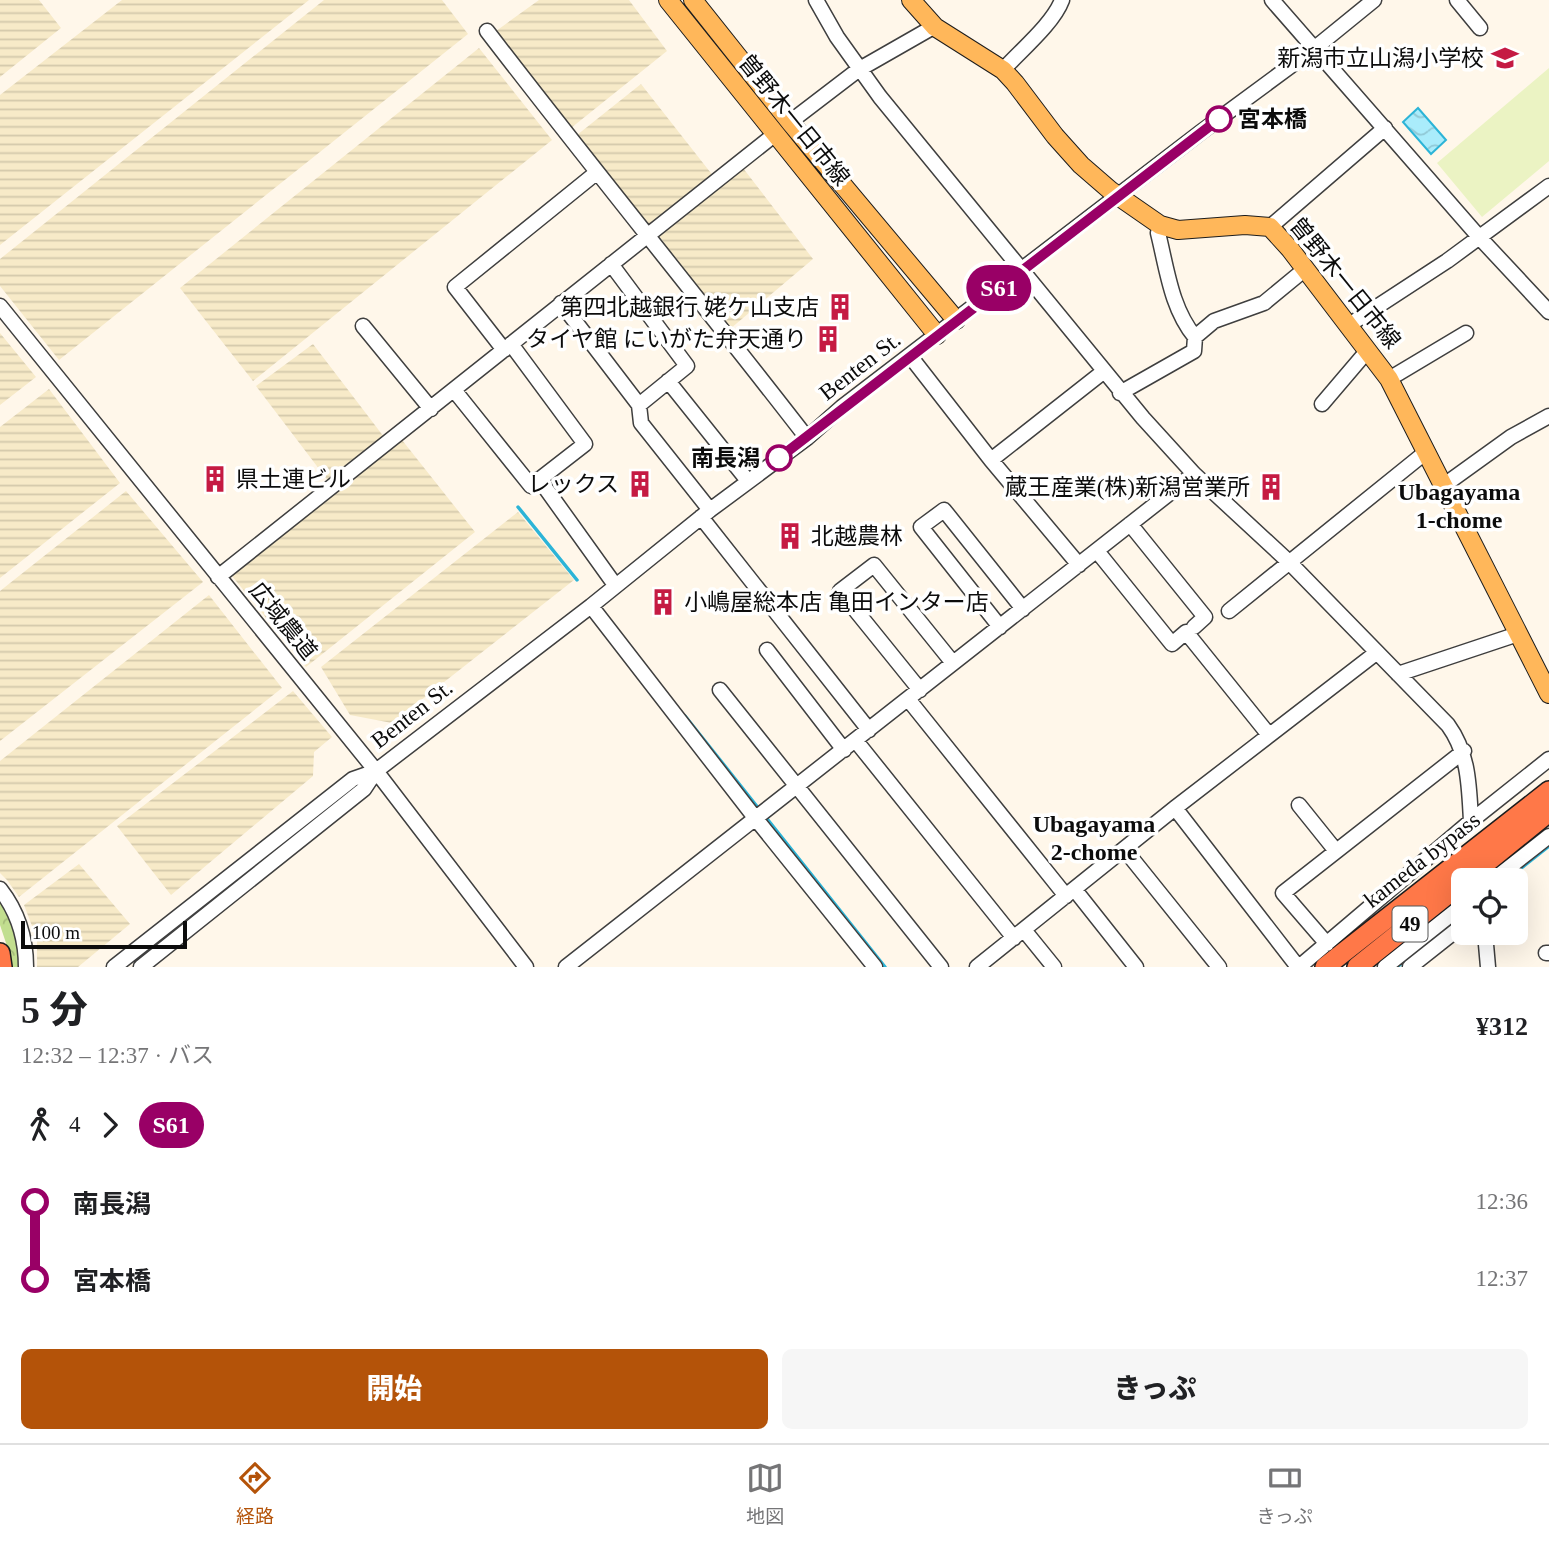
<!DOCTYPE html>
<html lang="ja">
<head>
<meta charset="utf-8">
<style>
  body { margin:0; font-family:"Times New Roman","Noto Sans JP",serif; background:#f6f6f6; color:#202124; height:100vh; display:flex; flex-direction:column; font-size:26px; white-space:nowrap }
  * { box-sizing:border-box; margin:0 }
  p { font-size:23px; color:#757577 }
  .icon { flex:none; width:38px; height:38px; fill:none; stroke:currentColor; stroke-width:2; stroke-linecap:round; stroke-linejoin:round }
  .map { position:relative; height:967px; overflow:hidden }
  .details { display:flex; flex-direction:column; background:#fff; flex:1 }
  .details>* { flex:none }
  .badge { padding:0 14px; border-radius:23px; font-size:24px; line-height:46px }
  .buttons { position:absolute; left:1451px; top:868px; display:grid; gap:14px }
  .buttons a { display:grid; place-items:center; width:77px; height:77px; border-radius:10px; background:#fff; box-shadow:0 7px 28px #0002; font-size:35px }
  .scale { position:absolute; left:21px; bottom:18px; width:166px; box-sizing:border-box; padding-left:7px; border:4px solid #0c0c0c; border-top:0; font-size:19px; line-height:24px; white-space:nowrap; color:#0c0c0c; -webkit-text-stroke:5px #fff; paint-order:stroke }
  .map>.badge { position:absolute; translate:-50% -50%; box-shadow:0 0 0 4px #fff }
  .legs { display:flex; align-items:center; gap:10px; height:77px; padding:0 21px; font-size:23px }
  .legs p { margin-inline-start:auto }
  .summary { display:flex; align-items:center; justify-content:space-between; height:119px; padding:0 21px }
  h1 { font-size:38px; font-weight:800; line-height:52px }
  .primary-button { display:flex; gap:14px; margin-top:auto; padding:14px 21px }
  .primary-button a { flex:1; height:80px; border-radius:10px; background:#b45309; color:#fff; font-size:28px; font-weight:800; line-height:80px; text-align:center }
  .primary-button a+a { background:#f6f6f6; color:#202124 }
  ul { padding:0 21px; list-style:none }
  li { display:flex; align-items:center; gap:24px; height:77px; font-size:26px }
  li i { display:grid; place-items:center; width:10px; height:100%; margin:0 9px; background:currentColor }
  li i::after { content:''; width:18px; height:18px; margin:-9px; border:5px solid; border-radius:50%; background:#fff }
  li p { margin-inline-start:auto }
  li:first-child i { background:linear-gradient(#0000 50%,currentColor 0) }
  li:last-child i { background:linear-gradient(currentColor 50%,#0000 0) }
  .tab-bar { display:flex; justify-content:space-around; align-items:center; height:98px; border-top:2px solid #e0e0e0; background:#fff; font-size:19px; color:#757577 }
  .tab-bar a { display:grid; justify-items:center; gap:4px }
  .tab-bar .on { color:#b45309 }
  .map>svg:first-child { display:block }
  .farmland { fill:url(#farmland-rules) }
  .forest { fill:url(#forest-crowns) }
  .pitch { fill:#ebf3c3 }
  .water { fill:url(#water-waves); stroke:#2cb4d7; stroke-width:2 }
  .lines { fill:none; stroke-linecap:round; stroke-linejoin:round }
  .stream { stroke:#2cb4d7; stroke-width:3.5 }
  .minor-casing { stroke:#3f3f3f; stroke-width:17 }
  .major-casing { stroke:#1d1d1d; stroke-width:20 }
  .highway-casing { stroke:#1d1d1d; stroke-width:22 }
  .minor { stroke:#fff; stroke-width:14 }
  .major { stroke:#ffb75a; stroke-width:18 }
  .highway { stroke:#ff7848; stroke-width:19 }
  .line-1-casing { stroke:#fff; stroke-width:16 }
  .line-1 { stroke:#906; stroke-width:10 }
  .stop-1-dot { fill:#fff; stroke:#906; stroke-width:3.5 }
  .labels { text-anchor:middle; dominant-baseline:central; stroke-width:7; stroke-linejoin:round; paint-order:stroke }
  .shield { fill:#fff; stroke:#555; stroke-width:2 }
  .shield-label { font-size:21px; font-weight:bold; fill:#0c0c0c }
  .poi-label { font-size:23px; fill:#0c0c0c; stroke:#fff; text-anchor:end }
  .stop-label { font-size:23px; font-weight:bold; fill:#0c0c0c; stroke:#fff; text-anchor:start }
  .street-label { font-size:23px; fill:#0c0c0c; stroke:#fff }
  .neighbourhood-label { font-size:24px; font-weight:bold; fill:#0c0c0c; stroke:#fff }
</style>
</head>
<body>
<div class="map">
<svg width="1549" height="967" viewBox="0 0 1549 967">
  <defs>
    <pattern id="farmland-rules" width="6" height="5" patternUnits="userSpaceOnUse" patternTransform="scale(1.75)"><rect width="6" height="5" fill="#f7eac8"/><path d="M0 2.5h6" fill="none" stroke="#d3c8ab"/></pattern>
    <pattern id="forest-crowns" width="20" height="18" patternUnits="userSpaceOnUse" patternTransform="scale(1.75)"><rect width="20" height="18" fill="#c2de8f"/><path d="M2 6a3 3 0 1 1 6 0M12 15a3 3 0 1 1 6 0" fill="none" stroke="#a6bd7a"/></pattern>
    <pattern id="water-waves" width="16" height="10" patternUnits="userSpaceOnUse" patternTransform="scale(1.75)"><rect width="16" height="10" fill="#aaecfb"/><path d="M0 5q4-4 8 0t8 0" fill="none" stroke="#91c9d6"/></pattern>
  </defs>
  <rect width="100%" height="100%" fill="#fff7ea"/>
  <path class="farmland" d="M 0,0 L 39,0 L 61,28 L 0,77 Z
    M 122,0 L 309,0 L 0,245 L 0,95 Z
    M 324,0 L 442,0 L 468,34 L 59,360 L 0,286 L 0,259 Z
    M 539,0 L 629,0 L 667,51 L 571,128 L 496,31 Z
    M 479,48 L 552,140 L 253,381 L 180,288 Z
    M 641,84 L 714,177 L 650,228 L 577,135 Z
    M 743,168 L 813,259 L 730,329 L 659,236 Z
    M 0,333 L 36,377 L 0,405 Z
    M 313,344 L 384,437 L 329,482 L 256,386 Z
    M 49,389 L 120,483 L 0,578 L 0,427 Z
    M 402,440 L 475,532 L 306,667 L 232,576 Z
    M 126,491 L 203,582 L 0,741 L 0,591 Z
    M 518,512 L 574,580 L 392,723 L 350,715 L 321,667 Z
    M 209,595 L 282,688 L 19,897 L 7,880 L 0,873 L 0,761 Z
    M 293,691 L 332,737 L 314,752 L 313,776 L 171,895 L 117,826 Z
    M 79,864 L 130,924 L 78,967 L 37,967 L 37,939 L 24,905 Z"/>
  <path class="forest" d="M 0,892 L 16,910 L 22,967 L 11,967 L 7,946 L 0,925 Z"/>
  <path class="pitch" d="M 1549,68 L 1549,161 L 1482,217 L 1437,163 Z"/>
  <path class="water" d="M 1418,108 L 1446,140 L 1431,154 L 1403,122 Z"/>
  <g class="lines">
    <path class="stream" d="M 518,507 L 577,580
      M 685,716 L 759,809
      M 764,815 L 885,967
      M 1506,880 L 1549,846
      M 1397,967 L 1463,915"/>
    <defs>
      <path id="minor" d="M 816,0 L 837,37 L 880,97 L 1143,418 L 1194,474 L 1289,562 L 1448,725 C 1469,754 1469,786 1471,821
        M 1272,0 L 1480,238 L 1549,312
        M 1457,0 L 1480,28
        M 487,31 C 592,168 701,301 807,438
        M 1003,70 C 1020,51 1053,24 1062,0
        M 790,122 L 858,70 L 935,26
        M 1270,227 L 1385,128
        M 561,303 L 639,405 L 687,366 L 611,264
        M 0,306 L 376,771 L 526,967
        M 1349,325 L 1447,261 L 1549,186
        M 363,326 L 431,409
        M 1195,337 L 1214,321 L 1264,303 L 1304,270
        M 504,350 L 455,287 L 596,173
        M 910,356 L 991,460 L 1079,565
        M 1389,379 L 1466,333
        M 668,381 L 748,481
        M 454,390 L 531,486 L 585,444 L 511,344
        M 1120,393 L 1194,351 L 1195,337 C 1171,308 1167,269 1158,233 L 1160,225
        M 1322,404 L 1368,350
        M 639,405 L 641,423 L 710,510
        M 991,460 L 1103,372
        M 539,479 L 615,585
        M 1443,486 L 1511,437 L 1549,416
        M 701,517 L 869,730
        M 1130,524 L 1205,617 L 1194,627
        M 1097,551 L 1172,644 L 1186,632 L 1269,735
        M 218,577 L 774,135
        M 591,606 L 756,819 L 875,967
        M 1229,611 L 1426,452
        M 1000,627 L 921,527 L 944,510 L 1023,609
        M 767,650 L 844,750
        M 1398,674 L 1518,634
        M 720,690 L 941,967
        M 920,690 L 840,591 L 874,565 L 953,663
        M 908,699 L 1066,896
        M 856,741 L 1014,938
        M 1299,805 L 1336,851
        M 1175,808 L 1298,967
        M 1125,850 L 1219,967
        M 1493,880 L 1549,836
        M 0,889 C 18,912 26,938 26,967
        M 1075,890 L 1136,967
        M 1024,930 L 1054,967
        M 1485,933 L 1488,967
        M 1327,944 L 1283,893 L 1464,751
        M 1546,953 L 1549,953
        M 114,967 L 353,779 L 376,771
        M 141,967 L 364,789 L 376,771 L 591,606 L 710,510 L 807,438 L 842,407 L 1201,132 L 1315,48 L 1374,0
        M 566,967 L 1194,474
        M 977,967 L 1175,808 L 1376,653
        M 1299,967 L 1471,821 L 1549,759
        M 1385,967 L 1463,905
        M 1410,967 L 1463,925"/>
      <path id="major" d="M 668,0 L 937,335
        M 693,0 L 790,122 L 956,320
        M 911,0 L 935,27 L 1003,70 L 1015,83 L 1055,136 L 1081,165 L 1111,191 L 1160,225 L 1178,230 L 1245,225 L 1270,227 L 1290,249 L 1389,379 L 1549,694"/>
      <path id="highway" d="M 1465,880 L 1549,812
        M 0,953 L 2,967
        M 1325,967 L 1549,791
        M 1357,967 L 1463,882"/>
    </defs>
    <use href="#minor" class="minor-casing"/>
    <use href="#major" class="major-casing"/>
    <use href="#highway" class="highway-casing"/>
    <use href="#minor" class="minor"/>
    <use href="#major" class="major"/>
    <use href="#highway" class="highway"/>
  </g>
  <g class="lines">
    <defs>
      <path id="line-1" d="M 779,458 L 1219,119"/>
    </defs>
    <use href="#line-1" class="line-1-casing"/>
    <use href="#line-1" class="line-1"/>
  </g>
  <defs>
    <symbol id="school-bare" viewBox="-9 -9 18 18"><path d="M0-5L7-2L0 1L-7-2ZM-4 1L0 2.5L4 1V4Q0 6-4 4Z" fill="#c51a43" stroke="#fff" stroke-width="2.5" paint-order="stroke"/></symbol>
    <symbol id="building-bare" viewBox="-9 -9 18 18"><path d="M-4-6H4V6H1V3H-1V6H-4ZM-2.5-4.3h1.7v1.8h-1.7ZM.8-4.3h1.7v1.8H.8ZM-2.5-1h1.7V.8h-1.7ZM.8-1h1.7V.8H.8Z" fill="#c51a43" stroke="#fff" stroke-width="2.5" paint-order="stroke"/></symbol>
  </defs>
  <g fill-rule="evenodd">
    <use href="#school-bare" x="1486" y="39" width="38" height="38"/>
    <use href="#building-bare" x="821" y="288" width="38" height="38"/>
    <use href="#building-bare" x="809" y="320" width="38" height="38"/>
    <use href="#building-bare" x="196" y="460" width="38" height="38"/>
    <use href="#building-bare" x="621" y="465" width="38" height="38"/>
    <use href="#building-bare" x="1252" y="468" width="38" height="38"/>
    <use href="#building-bare" x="771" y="517" width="38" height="38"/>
    <use href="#building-bare" x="644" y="583" width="38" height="38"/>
  </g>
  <g class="stop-1-dot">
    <circle cx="1219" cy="119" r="12"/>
    <circle cx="779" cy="458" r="12"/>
  </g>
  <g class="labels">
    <rect class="shield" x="1392.5" y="906.5" width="35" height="35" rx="5"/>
    <g class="shield-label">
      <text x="1410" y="924">49</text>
    </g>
    <g class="poi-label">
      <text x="1484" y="58">新潟市立山潟小学校</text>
      <text x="819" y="307">第四北越銀行 姥ケ山支店</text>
      <text x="807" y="339">タイヤ館 にいがた弁天通り</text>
      <text x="236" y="479" text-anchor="start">県土連ビル</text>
      <text x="619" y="484">レックス</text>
      <text x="1250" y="487">蔵王産業(株)新潟営業所</text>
      <text x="811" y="536" text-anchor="start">北越農林</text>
      <text x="684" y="602" text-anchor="start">小嶋屋総本店 亀田インター店</text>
    </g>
    <g class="stop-label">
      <text x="1238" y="119">宮本橋</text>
      <text x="760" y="458" text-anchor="end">南長潟</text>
    </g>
    <g class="street-label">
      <text transform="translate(794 120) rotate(51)">曽野木一日市線</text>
      <text transform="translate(1345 283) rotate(51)">曽野木一日市線</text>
      <text transform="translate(860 366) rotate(-38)">Benten St.</text>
      <text transform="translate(283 621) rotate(51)">広域農道</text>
      <text transform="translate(412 714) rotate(-38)">Benten St.</text>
      <text transform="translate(1422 860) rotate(-38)">kameda bypass</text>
    </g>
    <g class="neighbourhood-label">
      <text x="1459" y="492">Ubagayama<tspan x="1459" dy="28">1-chome</tspan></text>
      <text x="1094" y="824">Ubagayama<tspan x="1094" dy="28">2-chome</tspan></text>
    </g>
  </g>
</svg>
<div class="buttons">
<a><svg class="icon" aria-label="locate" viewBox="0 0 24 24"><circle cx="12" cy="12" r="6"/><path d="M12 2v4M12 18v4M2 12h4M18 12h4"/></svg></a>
</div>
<div class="scale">100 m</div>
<b class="badge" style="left:999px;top:288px;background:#906;color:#fff">S61</b>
</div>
<section class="details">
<div class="summary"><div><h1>5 分</h1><p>12:32 – 12:37 · バス</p></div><b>¥312</b></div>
<div class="legs"><svg class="icon" aria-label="walk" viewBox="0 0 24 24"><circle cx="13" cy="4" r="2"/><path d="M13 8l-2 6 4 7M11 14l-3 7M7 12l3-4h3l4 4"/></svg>4<svg class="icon" aria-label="forward" viewBox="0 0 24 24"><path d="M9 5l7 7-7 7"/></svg><b class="badge" style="background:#906;color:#fff">S61</b></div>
<ul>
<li><i style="color:#906"></i><b>南長潟</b><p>12:36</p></li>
<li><i style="color:#906"></i><b>宮本橋</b><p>12:37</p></li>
</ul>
<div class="primary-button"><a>開始</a><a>きっぷ</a></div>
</section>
<nav class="tab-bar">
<a class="on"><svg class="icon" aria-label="directions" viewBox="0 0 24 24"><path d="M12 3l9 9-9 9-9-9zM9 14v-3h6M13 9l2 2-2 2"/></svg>経路</a>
<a><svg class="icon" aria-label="map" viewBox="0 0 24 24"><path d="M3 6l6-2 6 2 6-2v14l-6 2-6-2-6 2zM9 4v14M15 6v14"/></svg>地図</a>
<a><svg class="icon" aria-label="tickets" viewBox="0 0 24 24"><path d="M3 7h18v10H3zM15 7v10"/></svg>きっぷ</a>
</nav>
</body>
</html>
